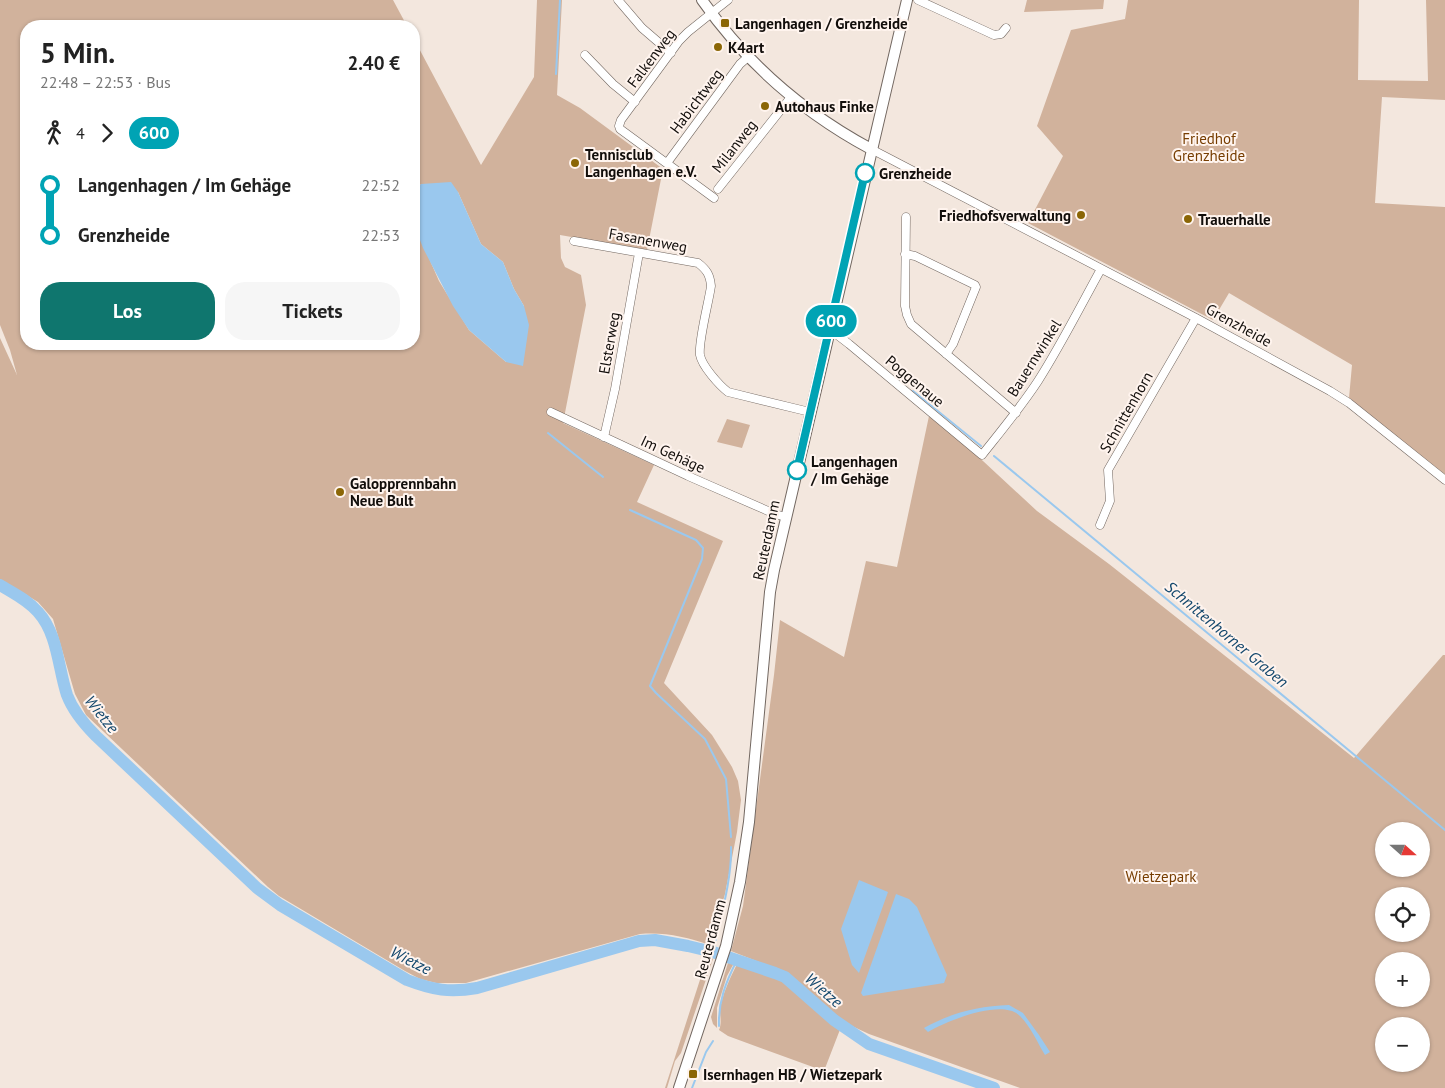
<!DOCTYPE html>
<html lang="de">
<head>
<meta charset="utf-8">
<style>
  body { margin:0; font-family:"PT Sans",sans-serif; background:#f6f6f6; color:#222; height:100vh; display:flex; flex-direction:column; font-size:19px; white-space:nowrap }
  * { box-sizing:border-box; margin:0 }
  p { font-size:16px; color:#767676 }
  .icon { flex:none; width:28px; height:28px; fill:none; stroke:currentColor; stroke-width:2; stroke-linecap:round; stroke-linejoin:round }
  .map { position:relative; flex:1; overflow:hidden }
  .side { position:absolute; left:20px; top:20px; width:400px; height:330px; display:flex; flex-direction:column; background:#fff; border-radius:20px; box-shadow:0 1px 4px #0004 }
  .side>* { flex:none }
  .badge { padding:0 10px; border-radius:16px; font-size:18px; line-height:32px }
  .needle { width:32px; rotate:111deg }
  .fabs { position:absolute; left:1375px; top:822px; display:grid; gap:10px }
  .fabs a { display:grid; place-items:center; width:55px; height:55px; border-radius:50%; background:#fff; box-shadow:0 1px 4px #0004; font-size:25px }
  .map>.badge { position:absolute; translate:-50% -50%; box-shadow:0 0 0 2px #fff }
  .legs { display:flex; align-items:center; gap:8px; height:55px; padding:0 20px; font-size:16px }
  .legs p { margin-inline-start:auto }
  .summary { display:flex; align-items:center; justify-content:space-between; height:85px; padding:0 20px }
  h1 { font-size:28px; font-weight:700; line-height:38px }
  .button { display:flex; gap:10px; margin-top:auto; padding:10px 20px }
  .button a { flex:1; height:58px; border-radius:20px; background:#0f766e; color:#fff; font-size:20px; font-weight:700; line-height:58px; text-align:center }
  .button a+a { background:#f6f6f6; color:#222 }
  ul { padding:0 20px; list-style:none }
  li { display:flex; align-items:center; gap:18px; height:50px; font-size:19px }
  li i { display:grid; place-items:center; width:8px; height:100%; margin:0 6px; background:currentColor }
  li i::after { content:''; width:12px; height:12px; margin:-6px; border:4px solid; border-radius:50%; background:#fff }
  li p { margin-inline-start:auto }
  li:first-child i { background:linear-gradient(#0000 50%,currentColor 0) }
  li:last-child i { background:linear-gradient(currentColor 50%,#0000 0) }
  .map>svg:first-child { display:block }
  .green { fill:#d1b29c; fill-rule:evenodd }
  .water { fill:#9ac8ee }
  .lines { fill:none; stroke-linecap:round; stroke-linejoin:round }
  .stream { stroke:#9ac8ee; stroke-width:2 }
  .river { stroke:#9ac8ee; stroke-width:12 }
  .minor-casing { stroke:#726760; stroke-width:9 }
  .tertiary-casing { stroke:#726760; stroke-width:12 }
  .minor { stroke:#fff; stroke-width:8 }
  .tertiary { stroke:#fff; stroke-width:10 }
  .line-1-casing { stroke:#fff; stroke-width:11 }
  .line-1 { stroke:#00a3b4; stroke-width:8 }
  .poi-dot { fill:#8b6606; stroke:#fff4ee; stroke-width:2 }
  .stop-1-dot { fill:#fff; stroke:#00a3b4; stroke-width:2.5 }
  .labels { text-anchor:middle; dominant-baseline:central; stroke-width:4; stroke-linejoin:round; paint-order:stroke }
  .poi-label { font-size:15px; font-weight:bold; fill:#120e0b; stroke:#fff4ee; text-anchor:start }
  .street-label { font-size:15px; fill:#120e0b; stroke:#fff4ee }
  .park-label { font-size:15px; fill:#773d01; stroke:#fff4ee }
  .stop-label { font-size:15px; font-weight:bold; fill:#120e0b; stroke:#fff4ee; text-anchor:start }
  .water-label { font-size:16px; font-style:italic; fill:#14486d; stroke:#fff4ee }
</style>
</head>
<body>
<div class="map">
<svg width="1445" height="1088" viewBox="0 0 1445 1088">
  <rect width="100%" height="100%" fill="#f3e7de"/>
  <path class="green" d="M 0,0 L 393,0 L 407,26 L 26,26 L 26,344 L 414,344 L 414,224 L 439,281 L 469,330 L 506,362 L 524,306 L 514,289 L 503,262 L 481,244 L 458,192 L 421,184 L 414,192 L 414,39 L 481,165 L 534,77 L 537,0 L 562,0 L 557,95 L 580,108 L 663,169 L 647,250 L 560,235 L 561,258 L 565,267 L 581,275 L 586,305 L 563,423 L 654,465 L 637,502 L 723,541 L 664,683 L 712,735 L 732,767 L 738,781 L 741,800 L 737,832 L 725,894 L 710,945 C 686,937 665,932 640,934 L 466,983 L 436,983 L 420,979 L 405,971 L 279,896 L 268,887 L 86,715 L 75,694 L 53,619 L 38,602 L 0,579 L 0,338 L 17,375 L 10,350 L 0,325 Z
    M 1027,0 L 1104,0 L 1103,9 L 1024,12 Z
    M 1128,0 L 1359,0 L 1358,80 L 1428,81 L 1426,0 L 1445,0 L 1445,100 L 1382,97 L 1375,203 L 1445,207 L 1445,475 L 1349,398 L 1352,365 L 1229,293 L 1213,320 L 1028,223 L 1063,156 L 1037,126 L 1071,30 L 1125,19 Z
    M 929,416 L 969,448 L 1037,511 L 1109,564 L 1354,758 L 1443,655 L 1445,655 L 1445,1088 L 1020,1088 L 869,1034 L 839,1020 L 789,974 L 731,951 L 743,906 L 774,675 L 780,620 L 844,657 L 866,561 L 897,567 ZM 1384,831 L 1421,831 L 1421,869 L 1384,869 ZM 1384,896 L 1421,896 L 1421,934 L 1384,934 ZM 1384,961 L 1421,961 L 1421,999 L 1384,999 ZM 1384,1026 L 1421,1026 L 1421,1064 L 1384,1064 Z
    M 727,419 L 750,425 L 742,448 L 717,442 Z
    M 708,955 L 714,956 L 681,1053 L 675,1061 L 667,1088 L 665,1088 Z
    M 728,963 L 734,963 L 727,976 L 717,1008 L 717,1028 L 713,1024 L 711,1017 Z
    M 737,964 L 783,980 L 841,1027 L 824,1071 L 728,1036 L 719,1030 C 722,1023 720,1017 720,1010 C 722,995 730,978 737,964 Z"/>
  <path class="water" d="M 451,182 L 458,192 L 481,244 L 503,262 L 514,289 L 524,306 L 529,325 L 523,366 L 506,362 L 469,330 L 453,306 L 423,248 L 414,224 L 414,192 L 421,184 Z
    M 859,880 L 888,892 L 859,973 L 852,965 L 841,929 Z
    M 896,894 L 909,899 L 917,907 L 947,975 L 944,983 L 863,996 L 861,993 Z
    M 1009,1005 L 1023,1013 L 1039,1035 L 1050,1052 L 1045,1055 C 1037,1042 1031,1027 1020,1016 C 1003,998 946,1021 928,1032 L 924,1028 C 951,1013 978,1006 1009,1005 Z"/>
  <g class="lines">
    <path class="stream" d="M 556,74 L 560,0
      M 913,391 L 981,446
      M 548,433 L 603,477
      M 994,456 L 1445,830
      M 630,510 L 696,540 L 703,548 L 702,559 L 650,686 L 656,693 L 705,739 L 726,779 L 731,837
      M 713,952 C 720,919 732,880 731,847
      M 719,1026 C 718,1001 726,982 737,960
      M 692,1088 L 706,1052 L 713,1041"/>
    <path class="river" d="M 0,585 C 13,593 28,600 38,612 C 58,634 58,668 67,695 C 73,711 84,724 96,736 L 257,888 L 280,905 L 407,980 C 433,990 450,993 477,988 L 639,941 L 655,940 L 688,946 L 713,952 L 775,973 L 785,977 L 834,1020 L 869,1044 L 994,1088"/>
    <defs>
      <path id="minor" d="M 618,0 L 642,28 L 671,53
        M 918,0 L 994,35 L 1001,34 L 1006,28
        M 585,55 L 613,84 L 635,102
        M 871,149 L 1196,318 L 1330,391 L 1349,403 L 1445,480
        M 667,163 L 740,64 L 748,57
        M 718,189 L 791,97
        M 714,198 L 620,129 L 619,126 L 621,120 L 679,41 L 688,32 L 728,0
        M 906,217 L 905,306 L 907,315 L 911,324 L 1016,413
        M 574,241 L 698,263 C 707,270 710,275 711,286 C 709,301 698,342 700,355 C 702,366 719,385 728,392 L 810,412
        M 905,254 L 915,256 L 975,285 L 976,287 L 953,344 L 946,354
        M 829,332 L 836,334 L 849,344 L 982,455 C 1001,431 1021,407 1038,381 C 1061,345 1080,307 1101,269
        M 551,412 L 688,476 L 775,514 L 786,517
        M 604,437 L 615,389 L 639,253
        M 1100,525 L 1110,501 L 1108,470 L 1196,318"/>
      <path id="tertiary" d="M 702,0 C 746,63 804,113 871,149
        M 679,1088 L 726,946 L 740,882 L 749,822 L 770,592 L 774,570 L 907,0"/>
    </defs>
    <use href="#minor" class="minor-casing"/>
    <use href="#tertiary" class="tertiary-casing"/>
    <use href="#minor" class="minor"/>
    <use href="#tertiary" class="tertiary"/>
  </g>
  <g class="lines">
    <defs>
      <path id="line-1" d="M 797,470 L 865,173"/>
    </defs>
    <use href="#line-1" class="line-1-casing"/>
    <use href="#line-1" class="line-1"/>
  </g>
  <g class="poi-dot">
    <rect x="720" y="18" width="10" height="10" rx="2.5"/>
    <circle cx="718" cy="47" r="5"/>
    <circle cx="765" cy="106" r="5"/>
    <circle cx="575" cy="163" r="5"/>
    <circle cx="1081" cy="215" r="5"/>
    <circle cx="1188" cy="219" r="5"/>
    <circle cx="340" cy="492" r="5"/>
    <rect x="688" y="1069" width="10" height="10" rx="2.5"/>
  </g>
  <g class="stop-1-dot">
    <circle cx="865" cy="173" r="9"/>
    <circle cx="797" cy="470" r="9"/>
  </g>
  <g class="labels">
    <g class="poi-label">
      <text x="735" y="23">Langenhagen / Grenzheide</text>
      <text x="728" y="47">K4art</text>
      <text x="775" y="106">Autohaus Finke</text>
      <text x="585" y="154">Tennisclub<tspan x="585" dy="17">Langenhagen e.V.</tspan></text>
      <text x="1071" y="215" text-anchor="end">Friedhofsverwaltung</text>
      <text x="1198" y="219">Trauerhalle</text>
      <text x="350" y="483">Galopprennbahn<tspan x="350" dy="17">Neue Bult</tspan></text>
      <text x="703" y="1074">Isernhagen HB / Wietzepark</text>
    </g>
    <g class="street-label">
      <text transform="translate(651 58) rotate(-53)">Falkenweg</text>
      <text transform="translate(696 101) rotate(-53)">Habichtweg</text>
      <text transform="translate(734 146) rotate(-52)">Milanweg</text>
      <text transform="translate(648 240) rotate(10)">Fasanenweg</text>
      <text transform="translate(1239 325) rotate(29)">Grenzheide</text>
      <text transform="translate(609 343) rotate(-80)">Elsterweg</text>
      <text transform="translate(1034 358) rotate(-58)">Bauernwinkel</text>
      <text transform="translate(915 381) rotate(40)">Poggenaue</text>
      <text transform="translate(1126 412) rotate(-60)">Schnittenhorn</text>
      <text transform="translate(673 454) rotate(25)">Im Gehäge</text>
      <text transform="translate(766 540) rotate(-78)">Reuterdamm</text>
      <text transform="translate(710 939) rotate(-75)">Reuterdamm</text>
    </g>
    <g class="park-label">
      <text x="1209" y="138">Friedhof<tspan x="1209" dy="17">Grenzheide</tspan></text>
      <text x="1161" y="876">Wietzepark</text>
    </g>
    <g class="stop-label">
      <text x="879" y="173">Grenzheide</text>
      <text x="811" y="461">Langenhagen<tspan x="811" dy="17">/ Im Gehäge</tspan></text>
    </g>
    <g class="water-label">
      <text transform="translate(1227 634) rotate(40)">Schnittenhorner Graben</text>
      <text transform="translate(102 714) rotate(51)">Wietze</text>
      <text transform="translate(411 960) rotate(27)">Wietze</text>
      <text transform="translate(824 990) rotate(41)">Wietze</text>
    </g>
  </g>
</svg>
<div class="fabs">
<a><svg class="needle" viewBox="-14 -14 28 28"><path d="M0-13l5 13h-10z" fill="#e53935"/><path d="M0 13l5-13h-10z" fill="#767676"/></svg></a>
<a><svg class="icon" aria-label="locate" viewBox="0 0 24 24"><circle cx="12" cy="12" r="6"/><path d="M12 2v4M12 18v4M2 12h4M18 12h4"/></svg></a>
<a>+</a>
<a>−</a>
</div>
<b class="badge" style="left:831px;top:321px;background:#00a3b4;color:#fff">600</b>
<section class="side">
<div class="summary"><div><h1>5 Min.</h1><p>22:48 – 22:53 · Bus</p></div><b>2.40 €</b></div>
<div class="legs"><svg class="icon" aria-label="walk" viewBox="0 0 24 24"><circle cx="13" cy="4" r="2"/><path d="M13 8l-2 6 4 7M11 14l-3 7M7 12l3-4h3l4 4"/></svg>4<svg class="icon" aria-label="forward" viewBox="0 0 24 24"><path d="M9 5l7 7-7 7"/></svg><b class="badge" style="background:#00a3b4;color:#fff">600</b></div>
<ul>
<li><i style="color:#00a3b4"></i><b>Langenhagen / Im Gehäge</b><p>22:52</p></li>
<li><i style="color:#00a3b4"></i><b>Grenzheide</b><p>22:53</p></li>
</ul>
<div class="button"><a>Los</a><a>Tickets</a></div>
</section>
</div>
</body>
</html>
